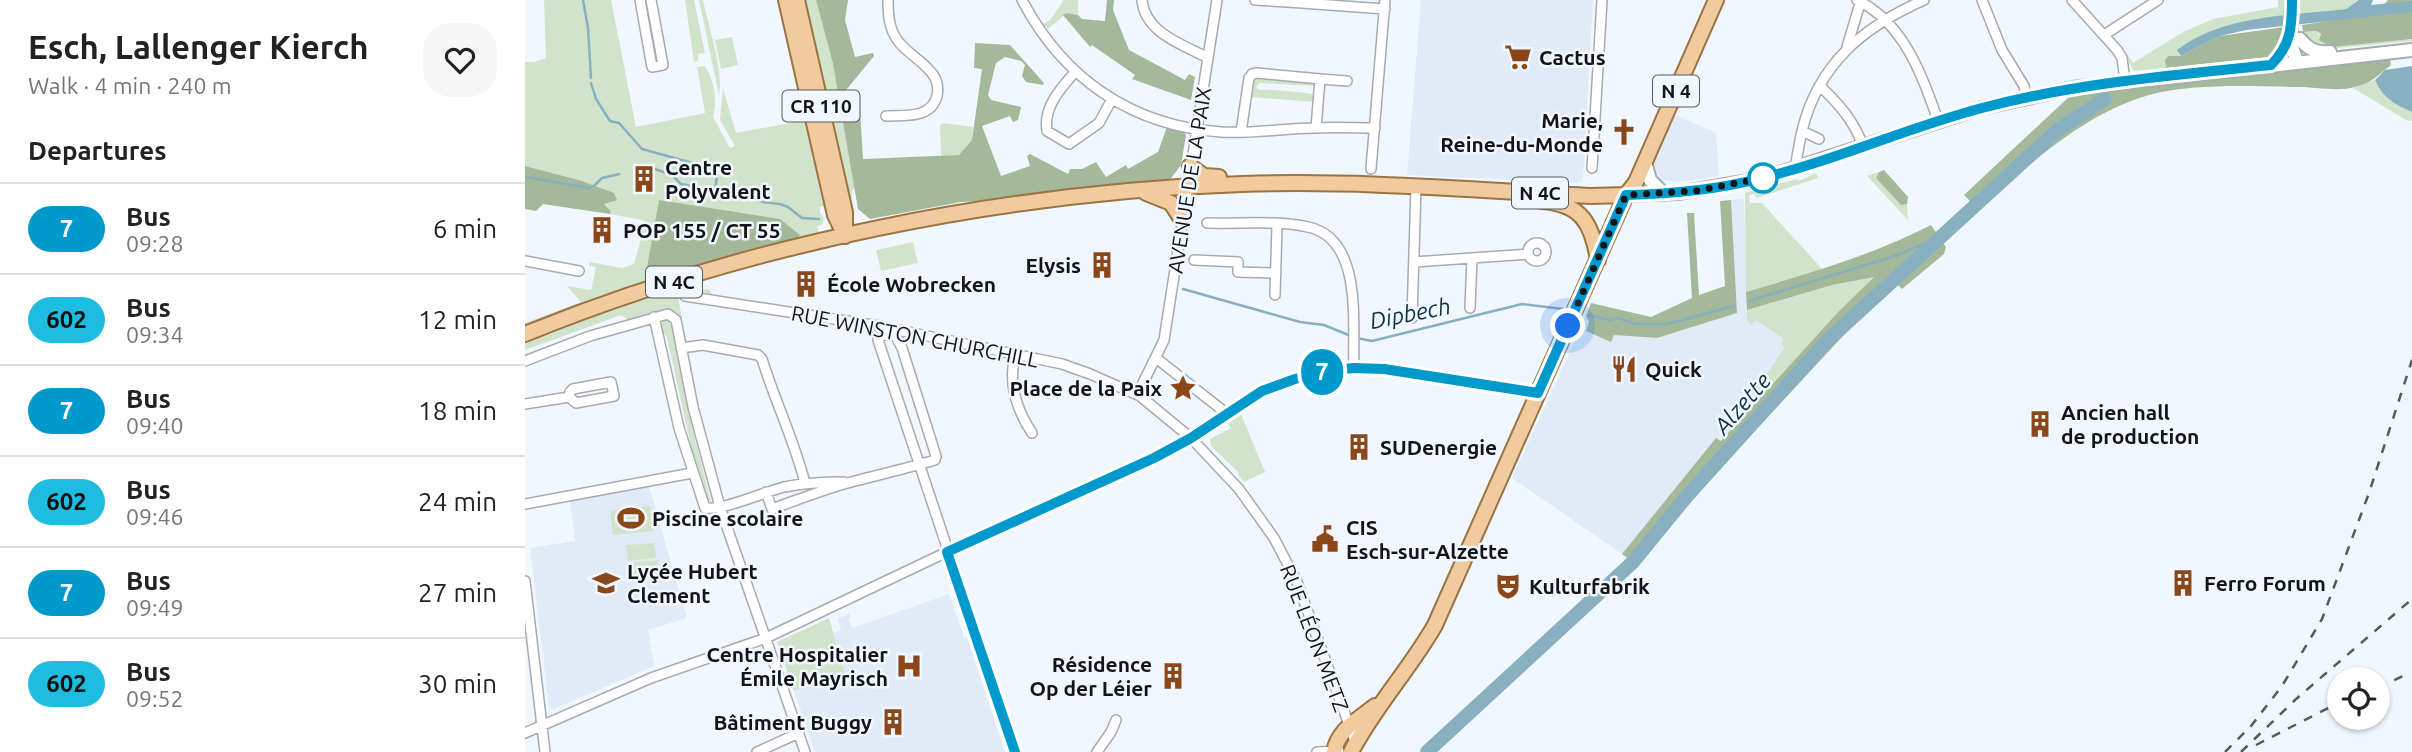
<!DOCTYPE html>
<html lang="en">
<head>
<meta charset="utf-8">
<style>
  body { margin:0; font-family:Ubuntu,sans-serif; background:#f6f6f6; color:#222; height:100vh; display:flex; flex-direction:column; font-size:26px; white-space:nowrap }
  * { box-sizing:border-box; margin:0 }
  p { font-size:23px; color:#767676 }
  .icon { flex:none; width:38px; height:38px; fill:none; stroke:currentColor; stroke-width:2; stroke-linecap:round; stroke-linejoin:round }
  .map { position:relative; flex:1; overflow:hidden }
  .panel { display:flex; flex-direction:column; background:#fff; width:525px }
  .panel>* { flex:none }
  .badge { padding:0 14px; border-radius:23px; font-size:24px; line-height:46px }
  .tools { position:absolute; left:1802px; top:667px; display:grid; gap:14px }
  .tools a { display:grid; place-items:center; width:63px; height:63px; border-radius:50%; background:#fff; box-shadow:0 2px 5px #0004; font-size:35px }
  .you { position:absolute; width:35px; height:35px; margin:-18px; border:5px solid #fff; border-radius:50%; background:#1a73e8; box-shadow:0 0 0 10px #1a73e833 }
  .map>.badge { position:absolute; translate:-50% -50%; box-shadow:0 0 0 4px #fff }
  h2 { padding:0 28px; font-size:26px; line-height:63px }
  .round { display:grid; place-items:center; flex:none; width:74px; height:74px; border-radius:28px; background:#f6f6f6 }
  .summary { display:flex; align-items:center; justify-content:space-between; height:119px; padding:0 28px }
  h1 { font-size:33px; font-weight:700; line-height:52px }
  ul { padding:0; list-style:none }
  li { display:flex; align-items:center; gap:21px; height:91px; padding:0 28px; border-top:2px solid #e0e0e0 }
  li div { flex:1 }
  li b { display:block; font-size:26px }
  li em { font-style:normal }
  li .badge { min-width:77px; font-weight:700; text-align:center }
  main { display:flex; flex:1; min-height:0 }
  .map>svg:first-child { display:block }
  .built { fill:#e0ebf7 }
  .green { fill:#d2e3cc }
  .forest { fill:#a3b99a }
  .water { fill:#88b0c1 }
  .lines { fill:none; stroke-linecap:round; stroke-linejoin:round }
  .stream { stroke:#88b0c1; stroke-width:2.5 }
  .river { stroke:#88b0c1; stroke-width:14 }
  .street-casing { stroke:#a6abb2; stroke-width:12 }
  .secondary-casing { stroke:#a6abb2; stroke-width:16 }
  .primary-casing { stroke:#9c7444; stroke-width:18 }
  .street { stroke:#fff; stroke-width:9 }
  .secondary { stroke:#fff; stroke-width:12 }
  .primary { stroke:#f0cb9e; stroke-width:14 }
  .rail { stroke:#56595d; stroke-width:2.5; stroke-dasharray:9 9; stroke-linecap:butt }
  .line-casing { stroke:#fff; stroke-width:16 }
  .line { stroke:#09c; stroke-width:10 }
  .walk { stroke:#131417; stroke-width:7; stroke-dasharray:0 12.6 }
  .stop-dot { fill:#fff; stroke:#09c; stroke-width:3.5 }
  .labels { text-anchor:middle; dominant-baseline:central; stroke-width:5; stroke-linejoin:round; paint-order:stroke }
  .shield { fill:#f1f7fe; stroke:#56585c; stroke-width:2 }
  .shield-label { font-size:19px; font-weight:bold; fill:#131417 }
  .poi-label { font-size:21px; font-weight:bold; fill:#131417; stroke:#f1f7fe; text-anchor:start }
  .street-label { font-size:21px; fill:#131417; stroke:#f1f7fe }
  .water-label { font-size:23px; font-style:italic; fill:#0b313e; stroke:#f1f7fe }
</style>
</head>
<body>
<main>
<section class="panel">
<div class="summary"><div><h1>Esch, Lallenger Kierch</h1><p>Walk · 4 min · 240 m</p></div><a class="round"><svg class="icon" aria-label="heart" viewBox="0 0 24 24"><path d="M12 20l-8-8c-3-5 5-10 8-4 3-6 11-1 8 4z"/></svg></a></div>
<h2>Departures</h2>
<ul>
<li><span class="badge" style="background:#09c;color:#fff">7</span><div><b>Bus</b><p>09:28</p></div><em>6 min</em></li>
<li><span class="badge" style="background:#1fbce1;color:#111">602</span><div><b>Bus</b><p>09:34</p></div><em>12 min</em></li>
<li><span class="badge" style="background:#09c;color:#fff">7</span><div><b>Bus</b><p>09:40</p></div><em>18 min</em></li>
<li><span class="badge" style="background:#1fbce1;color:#111">602</span><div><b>Bus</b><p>09:46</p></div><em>24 min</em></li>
<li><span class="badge" style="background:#09c;color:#fff">7</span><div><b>Bus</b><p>09:49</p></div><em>27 min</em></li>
<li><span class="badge" style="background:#1fbce1;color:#111">602</span><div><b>Bus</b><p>09:52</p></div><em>30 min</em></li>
</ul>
</section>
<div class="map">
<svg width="1887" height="752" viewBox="0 0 1887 752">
  <rect width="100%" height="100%" fill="#f1f7fe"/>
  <path class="built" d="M 896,0 L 1068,0 L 1058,178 L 1056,182 L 1052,183 L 882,175 Z
    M 1149,114 L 1191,133 L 1194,176 L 1154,182 L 1136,180 L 1128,164 Z
    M 1219,199 L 1222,320 L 1231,319 L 1259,338 L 1256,344 L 1261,347 L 1196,442 L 1191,439 L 1097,554 L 987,478 L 1061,316 L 1064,322 L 1089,335 L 1132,338 L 1212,313 L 1206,200 Z
    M 124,486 L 162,618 L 123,630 L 129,666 L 29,709 L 24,707 L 5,548 L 50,541 L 45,501 Z
    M 424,594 L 439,637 L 442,637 L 480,752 L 290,752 L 269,691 L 320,674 L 307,633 L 316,630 L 313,619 L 324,613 L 326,617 L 323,619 L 327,628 Z"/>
  <path class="green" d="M 19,0 L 86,0 L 111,127 L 180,113 L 172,67 L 180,66 C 189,82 193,100 188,117 L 205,148 L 210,146 L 195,120 L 198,88 L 211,133 L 270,122 L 276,117 L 284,128 L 305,212 L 301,212 L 298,206 L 295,207 L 295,213 L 299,218 L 297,225 L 292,226 L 294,232 L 271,241 L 135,200 L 119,284 L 0,327 L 0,323 L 56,302 L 42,286 L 66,290 L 71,267 L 64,266 L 65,262 L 97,268 L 109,264 L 121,221 L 85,214 L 86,211 L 54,180 L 0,166 L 0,62 L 9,62 L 21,58 Z
    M 160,0 L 169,0 L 180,53 L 173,54 L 173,61 L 169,62 Z
    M 174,0 L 178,0 C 183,25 199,72 194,95 Z
    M 276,0 L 291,0 L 308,64 L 331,186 L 327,191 L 327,206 L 324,208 Z
    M 539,0 L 553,0 L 553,15 L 542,13 L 523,29 L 521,26 L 518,28 L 516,25 L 525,20 Z
    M 1753,0 L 1760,0 L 1759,17 L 1721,21 L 1653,50 L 1656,56 L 1640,60 L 1641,68 L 1609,71 L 1600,55 L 1601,52 L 1608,63 L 1658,32 L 1688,19 L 1753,7 Z
    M 1774,0 L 1834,0 L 1821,9 L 1776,15 Z
    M 1791,31 L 1807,47 L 1887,39 L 1887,41 L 1801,49 C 1790,47 1781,43 1778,32 Z
    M 207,37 L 213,65 L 196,69 L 190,40 Z
    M 730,77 L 789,82 L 792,86 L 735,83 L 731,87 L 734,90 C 743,89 782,92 791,95 L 790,102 L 724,97 Z
    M 1850,80 C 1857,97 1870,105 1887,112 L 1887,121 L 1881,120 L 1828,88 Z
    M 418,123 L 448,127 L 447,140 L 434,155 L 416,156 L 415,125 Z
    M 1354,172 L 1351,178 L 1376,205 L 1382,204 L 1383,220 L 1342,176 Z
    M 1291,173 L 1293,178 L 1232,198 L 1229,194 L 1224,195 L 1225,203 L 1237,203 L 1298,270 L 1221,292 L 1220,193 L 1272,179 L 1274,181 Z
    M 388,242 L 393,263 L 356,271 L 351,250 Z
    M 1350,276 L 1314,311 L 1196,442 L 1260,347 L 1256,344 L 1258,338 L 1231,320 L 1226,325 L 1222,320 L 1222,310 L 1307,285 Z
    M 161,284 L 175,290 L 183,289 L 187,294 L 171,291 L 153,297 L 157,319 L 151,320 L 148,316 L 108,323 L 96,315 L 0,350 L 0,340 L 68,314 Z
    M 138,319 L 146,324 L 161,402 L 186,502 L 183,501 L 166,447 L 142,337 L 135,330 L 134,322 Z
    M 716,414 L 740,472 L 719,482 L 713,475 L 714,473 L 686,446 L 685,439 L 706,428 L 703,424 Z
    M 125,506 L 128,531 L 88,535 L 85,511 Z
    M 129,543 L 131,558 L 103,561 L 101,545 Z
    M 133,560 L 135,578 L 103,581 L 101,563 Z
    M 304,618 L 320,674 L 269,691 L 252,642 Z"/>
  <path class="forest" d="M 291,0 L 323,0 L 320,20 L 330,57 L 348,53 L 349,56 L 317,95 L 335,111 L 338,159 L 434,155 L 447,140 L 457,69 L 449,68 L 450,43 L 485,45 L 519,83 L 518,85 L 501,82 L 497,76 L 500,65 L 496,61 L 480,57 L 471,63 L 463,95 L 466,100 L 496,107 L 493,120 L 488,122 L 485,116 L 457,126 L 476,176 L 505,166 L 502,156 L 505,154 L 543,174 L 545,169 L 557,169 L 571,162 L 581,177 L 601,165 L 603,169 L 633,152 L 642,127 L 658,131 L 661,135 L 656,165 L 644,181 L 475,200 L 436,202 L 345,219 L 333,209 L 308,64 Z
    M 582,0 L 589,0 L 588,10 L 604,50 L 660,80 L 664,74 L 670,77 L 666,100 L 607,79 L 610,75 L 567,45 L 565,47 L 538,15 L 542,13 L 553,15 L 557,19 L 580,21 Z
    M 1863,0 L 1887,0 L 1887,39 L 1807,47 L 1794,40 L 1796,34 L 1791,31 L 1778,32 L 1777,25 L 1851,14 Z
    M 1759,27 L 1756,48 L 1743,57 L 1641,68 L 1640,60 L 1643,56 L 1656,56 L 1695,36 Z
    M 1865,59 L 1866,65 C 1853,75 1847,83 1830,87 C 1814,92 1790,87 1772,87 C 1728,86 1666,83 1624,95 C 1557,114 1504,166 1452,208 L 1439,195 L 1545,96 Z
    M 0,166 L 54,180 L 89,193 L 92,200 L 79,204 L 86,211 L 85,214 L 18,204 L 11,211 L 0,209 Z
    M 1359,170 L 1383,197 L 1382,204 L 1376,205 L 1351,178 L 1354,172 Z
    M 134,200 L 255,219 L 275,235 L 271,241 L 119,284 Z
    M 1206,200 L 1212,313 L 1132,338 L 1089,335 L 1086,342 L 1061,331 L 1064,322 L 1061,316 L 1066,303 L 1126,317 L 1167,298 L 1162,213 L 1169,213 L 1174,295 L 1200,286 L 1195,201 Z
    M 1406,225 L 1421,247 L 1419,254 L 1377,289 L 1369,281 L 1108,562 L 1097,554 L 1191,438 L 1196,441 L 1314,311 L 1349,277 L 1307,285 L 1222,310 L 1221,292 C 1285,273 1345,256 1406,225 Z"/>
  <path class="water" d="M 1834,0 L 1848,0 L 1846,5 L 1887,1 L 1887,12 L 1721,30 L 1695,36 L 1656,56 L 1652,50 C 1699,14 1765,16 1821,9 Z
    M 1887,66 L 1887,112 C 1870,105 1857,97 1850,80 L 1860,70 Z"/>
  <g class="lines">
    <path class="stream" d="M 58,0 L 63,28 L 66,78
      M 66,83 L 71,99 L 85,121 L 94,123 L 117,149 L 189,169 L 192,177 L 190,189
      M 118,171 L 130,169 L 147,175 L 156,184 L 222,196 L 238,202 L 255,204 L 263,207 L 277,218 L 294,219
      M 0,177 L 64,188 L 70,185 L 77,178 L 94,174
      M 658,289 L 775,322 L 799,325 L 826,336
      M 1224,301 L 1373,255 L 1412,238
      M 1063,315 L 1084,320 L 1093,318 L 1111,324 L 1142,324 L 1209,306
      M 832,338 L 847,341 L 997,304 L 1038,309"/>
    <path class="river" d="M 902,752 L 1108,562 L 1162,496 L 1303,340 L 1534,129 L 1580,99"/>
    <defs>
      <path id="street" d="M 115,0 L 127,67 L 138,65 L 126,0
        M 497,0 C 538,78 606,126 696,132 C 727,134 760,128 791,128 C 811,127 830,128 850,128
        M 617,0 C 620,33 657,44 683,58
        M 730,0 L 763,2
        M 763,0 L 763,2 L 860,9
        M 1332,0 C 1378,22 1398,76 1413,121
        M 1457,0 L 1477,50 L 1499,86 L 1501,97
        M 1547,0 L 1592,50 L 1597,58 L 1600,81
        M 1579,35 L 1633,0
        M 1322,47 L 1336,0
        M 550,72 C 536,88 518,107 522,131 L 544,144 L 574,123 L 587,99
        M 795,79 L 822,81
        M 1295,86 C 1314,104 1329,121 1338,146
        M 361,116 C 380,115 406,119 412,96 C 414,86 412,78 405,71 C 396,60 382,53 373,41 C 364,29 363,15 363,0
        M 1277,131 L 1294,139
        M 716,132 L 724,78 L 727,74 L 732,73 L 795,79 L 791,128
        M 1067,168 L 1077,0
        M 846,169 L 860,0
        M 1270,169 C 1272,157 1274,144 1277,131 C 1293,64 1338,27 1399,0
        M 682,223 C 713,224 753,220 783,227 C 839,239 827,325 829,368
        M1003 252a9 9 0 1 1 18 0a9 9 0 1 1-18 0Z
        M 669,260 L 713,262 L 713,272 L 751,273
        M 0,261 L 54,271
        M 889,262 L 1003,254
        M 750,295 L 752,224
        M 160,296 L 354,326 L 537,364 L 565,374 L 615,396 L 666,438 L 714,489 L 749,538 L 772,582 L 831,744
        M 945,308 L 947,258
        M 129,317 L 154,428 L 180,508 C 197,511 239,492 259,487 C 279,483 298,482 319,482
        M 887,318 L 891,187
        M 156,348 L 178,345 L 233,355 L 237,359 C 250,401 269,440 280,483
        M 490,355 C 483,383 491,409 507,433
        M 631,358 L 701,413
        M 0,361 L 65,336 L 143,314 L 151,320 L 168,407 L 195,507 L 280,752
        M 615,396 L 615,389 L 639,340 L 692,0
        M 0,404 L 44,397 L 51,403 L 89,396 L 86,382 L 48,389 L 45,392 L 44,397
        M 241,492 L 247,509 C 275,499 302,488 330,481 C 357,474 383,468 410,460 L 411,456 L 377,348 L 370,335 L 357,335 L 353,340 L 490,752
        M 0,504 L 167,473
        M 0,581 L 20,752
        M 0,733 L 126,678 L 241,638 L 422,552 L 629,458 L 666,438 L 737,391 L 770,379 L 801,371 L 829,368 L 859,369 L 1013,393
        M 232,752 L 274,733
        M 572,752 L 586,732 L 591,720
        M 792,752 L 814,751"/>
      <path id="secondary" d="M 1767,0 L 1765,40 L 1772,62
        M 1775,39 C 1784,50 1791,53 1805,52
        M 1120,162 L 1125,180 L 1139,194
        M 1101,195 L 1153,193 L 1236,179 L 1456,108 L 1548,88 L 1887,50"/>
      <path id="primary" d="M 261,0 L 310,215 L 320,236
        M 272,0 L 320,212 L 320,231
        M 665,166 L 679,176 L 694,177
        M 621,193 L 646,203 L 657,220
        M 1017,201 C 1057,204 1067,224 1073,260
        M 0,334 C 221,244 479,192 717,184 C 833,180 950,190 1066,196 L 1101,195
        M 809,752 C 813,729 833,720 850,706
        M 826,752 C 850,706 885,669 910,625 L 1101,195 L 1111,182 L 1191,0"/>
    </defs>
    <use href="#street" class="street-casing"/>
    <use href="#secondary" class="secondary-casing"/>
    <use href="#primary" class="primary-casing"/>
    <use href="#street" class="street"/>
    <use href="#secondary" class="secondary"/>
    <use href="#primary" class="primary"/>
    <path class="rail" d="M 1853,688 L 1880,675
      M 1731,745 L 1815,702
      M 1700,752 L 1726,726 L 1757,686 L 1797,619 L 1844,493 L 1887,360
      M 1716,752 L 1770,700 L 1887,599"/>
  </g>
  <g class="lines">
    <defs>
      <path id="line" d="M 490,752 L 422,552 L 629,458 L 666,438 L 737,391 L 770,379 L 801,371 L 829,368 L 859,369 L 1013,393 L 1101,195 C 1146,194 1190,190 1233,179 C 1309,161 1381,128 1457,108 C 1551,83 1649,75 1746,65 C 1766,45 1767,27 1767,0"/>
    </defs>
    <use href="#line" class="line-casing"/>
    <use href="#line" class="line"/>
    <path class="walk" d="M 1043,326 L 1101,195 L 1170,191 L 1238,178"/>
  </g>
  <defs>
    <symbol id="supermarket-bare" viewBox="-9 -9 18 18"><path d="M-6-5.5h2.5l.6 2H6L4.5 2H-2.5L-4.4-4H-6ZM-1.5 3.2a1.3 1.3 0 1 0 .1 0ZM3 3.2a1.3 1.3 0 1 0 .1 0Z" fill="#8b471a" stroke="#f1f7fe" stroke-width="2.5" paint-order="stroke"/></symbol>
    <symbol id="church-bare" viewBox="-9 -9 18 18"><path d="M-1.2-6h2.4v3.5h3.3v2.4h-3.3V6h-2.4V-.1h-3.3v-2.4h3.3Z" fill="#8b471a" stroke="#f1f7fe" stroke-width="2.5" paint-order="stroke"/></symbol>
    <symbol id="building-bare" viewBox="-9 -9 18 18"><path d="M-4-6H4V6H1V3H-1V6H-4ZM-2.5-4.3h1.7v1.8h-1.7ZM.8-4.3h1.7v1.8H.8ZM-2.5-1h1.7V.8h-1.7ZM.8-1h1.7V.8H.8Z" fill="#8b471a" stroke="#f1f7fe" stroke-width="2.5" paint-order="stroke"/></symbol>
    <symbol id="restaurant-bare" viewBox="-9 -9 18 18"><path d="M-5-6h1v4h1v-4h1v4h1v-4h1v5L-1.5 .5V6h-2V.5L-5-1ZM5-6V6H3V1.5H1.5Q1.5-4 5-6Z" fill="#8b471a" stroke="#f1f7fe" stroke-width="2.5" paint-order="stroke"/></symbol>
    <symbol id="sight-bare" viewBox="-9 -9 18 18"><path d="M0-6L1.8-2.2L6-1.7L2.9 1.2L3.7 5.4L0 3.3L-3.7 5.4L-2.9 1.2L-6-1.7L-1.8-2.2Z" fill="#8b471a" stroke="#f1f7fe" stroke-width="2.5" paint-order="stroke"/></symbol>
    <symbol id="stadium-bare" viewBox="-9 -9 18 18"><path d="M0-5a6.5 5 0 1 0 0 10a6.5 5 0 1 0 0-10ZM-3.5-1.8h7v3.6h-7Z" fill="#8b471a" stroke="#f1f7fe" stroke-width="2.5" paint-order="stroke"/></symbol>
    <symbol id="civic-bare" viewBox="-9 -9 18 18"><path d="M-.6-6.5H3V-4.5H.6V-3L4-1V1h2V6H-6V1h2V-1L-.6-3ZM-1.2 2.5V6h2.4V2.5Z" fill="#8b471a" stroke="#f1f7fe" stroke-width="2.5" paint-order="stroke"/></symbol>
    <symbol id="school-bare" viewBox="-9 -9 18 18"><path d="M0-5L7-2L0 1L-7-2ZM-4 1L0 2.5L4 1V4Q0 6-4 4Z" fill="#8b471a" stroke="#f1f7fe" stroke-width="2.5" paint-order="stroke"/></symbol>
    <symbol id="theatre-bare" viewBox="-9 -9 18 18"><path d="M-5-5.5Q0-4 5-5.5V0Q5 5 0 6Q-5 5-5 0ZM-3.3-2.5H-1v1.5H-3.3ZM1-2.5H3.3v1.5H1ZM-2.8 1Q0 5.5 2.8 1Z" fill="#8b471a" stroke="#f1f7fe" stroke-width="2.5" paint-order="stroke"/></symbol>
    <symbol id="hospital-bare" viewBox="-9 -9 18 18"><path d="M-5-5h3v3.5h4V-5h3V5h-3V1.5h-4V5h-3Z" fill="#8b471a" stroke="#f1f7fe" stroke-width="2.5" paint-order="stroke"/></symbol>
  </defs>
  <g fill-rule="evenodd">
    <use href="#supermarket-bare" x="974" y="38" width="38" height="38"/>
    <use href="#church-bare" x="1080" y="113" width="38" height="38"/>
    <use href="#building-bare" x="100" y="160" width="38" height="38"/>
    <use href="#building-bare" x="58" y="211" width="38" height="38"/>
    <use href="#building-bare" x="558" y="246" width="38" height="38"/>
    <use href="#building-bare" x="262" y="265" width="38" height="38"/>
    <use href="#restaurant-bare" x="1080" y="350" width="38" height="38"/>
    <use href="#sight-bare" x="639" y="369" width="38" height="38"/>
    <use href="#building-bare" x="1496" y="405" width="38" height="38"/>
    <use href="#building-bare" x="815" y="428" width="38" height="38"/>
    <use href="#stadium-bare" x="87" y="499" width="38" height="38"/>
    <use href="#civic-bare" x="781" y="520" width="38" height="38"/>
    <use href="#school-bare" x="62" y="564" width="38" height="38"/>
    <use href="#building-bare" x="1639" y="564" width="38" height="38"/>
    <use href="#theatre-bare" x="964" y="567" width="38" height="38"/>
    <use href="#hospital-bare" x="365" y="647" width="38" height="38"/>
    <use href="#building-bare" x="629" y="657" width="38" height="38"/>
    <use href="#building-bare" x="349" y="703" width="38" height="38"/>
  </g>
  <circle class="stop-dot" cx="1238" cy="178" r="14"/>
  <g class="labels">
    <g class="shield">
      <rect x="1128" y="75.5" width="46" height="31" rx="5"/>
      <rect x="257.5" y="90.5" width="77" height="31" rx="5"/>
      <rect x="987" y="177.5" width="56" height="31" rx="5"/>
      <rect x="121" y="266.5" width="56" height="31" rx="5"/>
    </g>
    <g class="shield-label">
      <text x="1151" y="91">N 4</text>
      <text x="296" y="106">CR 110</text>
      <text x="1015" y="193">N 4C</text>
      <text x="149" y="282">N 4C</text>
    </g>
    <g class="poi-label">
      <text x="1014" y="57">Cactus</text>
      <text x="1078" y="120" text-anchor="end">Marie,<tspan x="1078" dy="24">Reine-du-Monde</tspan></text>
      <text x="140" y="167">Centre<tspan x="140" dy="24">Polyvalent</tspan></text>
      <text x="98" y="230">POP 155 / CT 55</text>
      <text x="556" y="265" text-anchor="end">Elysis</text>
      <text x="302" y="284">École Wobrecken</text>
      <text x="1120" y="369">Quick</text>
      <text x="637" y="388" text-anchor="end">Place de la Paix</text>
      <text x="1536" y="412">Ancien hall<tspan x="1536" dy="24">de production</tspan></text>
      <text x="855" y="447">SUDenergie</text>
      <text x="127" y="518">Piscine scolaire</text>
      <text x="821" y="527">CIS<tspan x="821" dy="24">Esch-sur-Alzette</tspan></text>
      <text x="102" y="571">Lyçée Hubert<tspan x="102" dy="24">Clement</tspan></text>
      <text x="1679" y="583">Ferro Forum</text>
      <text x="1004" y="586">Kulturfabrik</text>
      <text x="363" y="654" text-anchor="end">Centre Hospitalier<tspan x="363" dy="24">Émile Mayrisch</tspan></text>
      <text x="627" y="664" text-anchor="end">Résidence<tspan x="627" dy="24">Op der Léier</tspan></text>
      <text x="347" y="722" text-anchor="end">Bâtiment Buggy</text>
    </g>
    <g class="street-label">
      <text transform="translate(664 180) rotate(-81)">AVENUE DE LA PAIX</text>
      <text transform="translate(390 336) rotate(11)">RUE WINSTON CHURCHILL</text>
      <text transform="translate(790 638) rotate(69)">RUE LÉON METZ</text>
    </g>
    <g class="water-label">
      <text transform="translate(885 313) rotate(-11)">Dipbech</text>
      <text transform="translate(1217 403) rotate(-49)">Alzette</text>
    </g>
  </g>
</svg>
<div class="tools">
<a><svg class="icon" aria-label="locate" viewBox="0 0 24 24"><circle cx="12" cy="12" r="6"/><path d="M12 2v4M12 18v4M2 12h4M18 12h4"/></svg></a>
</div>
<div class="you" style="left:1043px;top:326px"></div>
<b class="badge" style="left:797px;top:372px;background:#09c;color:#fff">7</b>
</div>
</main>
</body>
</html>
